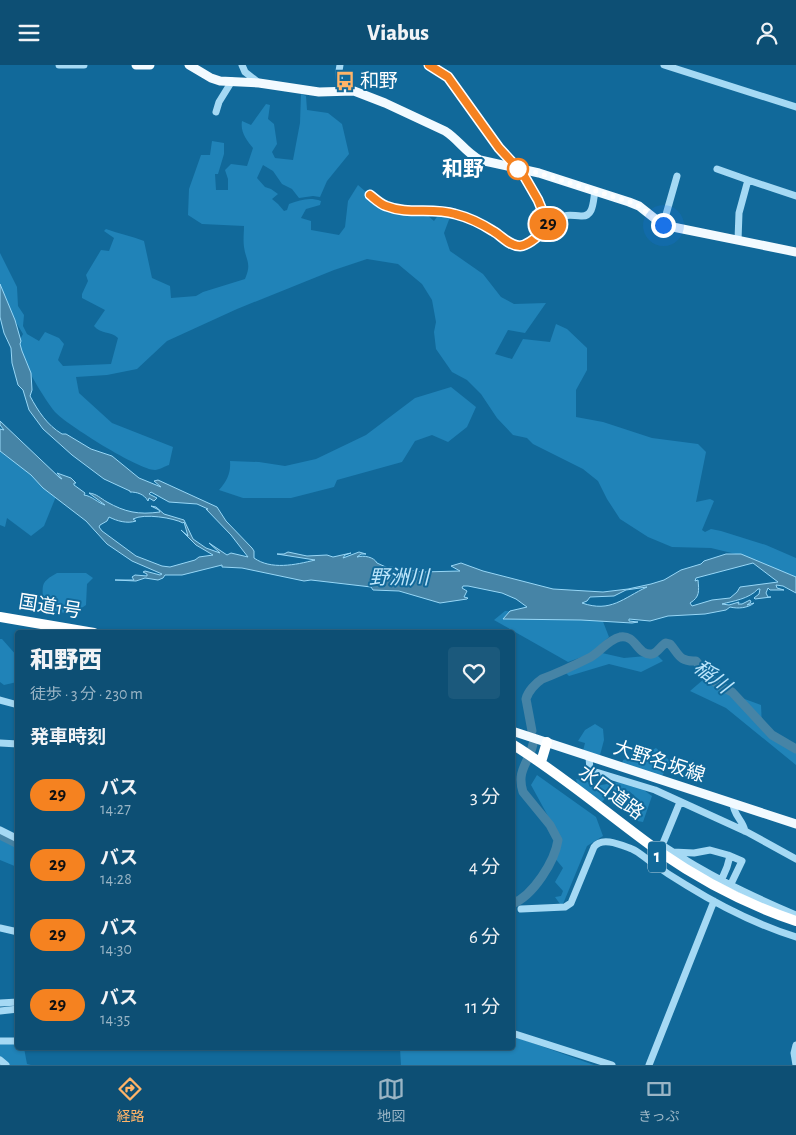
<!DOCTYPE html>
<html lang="ja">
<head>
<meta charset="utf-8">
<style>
  body { margin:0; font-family:"Alegreya Sans","Noto Sans JP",sans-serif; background:#1b597c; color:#f1f3f6; height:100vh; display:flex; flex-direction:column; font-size:19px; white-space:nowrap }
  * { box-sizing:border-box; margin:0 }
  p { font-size:16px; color:#9ab5c5 }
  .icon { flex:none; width:28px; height:28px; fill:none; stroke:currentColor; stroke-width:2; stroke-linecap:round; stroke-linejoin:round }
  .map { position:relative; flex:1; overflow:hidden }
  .sheet { position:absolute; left:15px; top:565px; width:500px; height:420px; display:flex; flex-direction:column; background:#0d4f74; border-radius:5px; box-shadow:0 1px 4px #0004,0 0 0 1px #2d6686 }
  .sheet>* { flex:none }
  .badge { padding:0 10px; border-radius:16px; font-size:18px; line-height:32px }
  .you { position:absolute; width:25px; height:25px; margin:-12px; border:4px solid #fff; border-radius:50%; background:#1a73e8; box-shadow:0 0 0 8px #1a73e833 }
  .map>.badge { position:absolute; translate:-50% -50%; box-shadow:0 0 0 2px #fff }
  h2 { padding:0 15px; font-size:19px; line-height:45px }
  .round { display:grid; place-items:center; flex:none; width:52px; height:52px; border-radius:5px; background:#1b597c }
  .overview { display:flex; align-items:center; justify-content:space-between; height:85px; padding:0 15px }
  h1 { font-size:24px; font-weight:800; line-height:38px }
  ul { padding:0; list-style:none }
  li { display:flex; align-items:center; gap:15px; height:70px; padding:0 15px }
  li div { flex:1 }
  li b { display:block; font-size:19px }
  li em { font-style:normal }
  li .badge { min-width:55px; font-weight:700; text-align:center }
  header { display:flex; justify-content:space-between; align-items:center; height:65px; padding:0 15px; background:#0d4f74; font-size:22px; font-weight:800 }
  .menu { display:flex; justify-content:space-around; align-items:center; height:70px; border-top:1px solid #2d6686; background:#0d4f74; font-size:14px; color:#9ab5c5 }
  .menu a { display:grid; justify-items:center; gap:2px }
  .menu .selected { color:#ffb468 }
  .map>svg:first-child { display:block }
  .green { fill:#2083b8 }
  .water { fill:#4684a6; stroke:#97d7f7; fill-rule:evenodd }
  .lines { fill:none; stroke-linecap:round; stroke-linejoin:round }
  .river { stroke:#4684a6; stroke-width:9 }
  .minor { stroke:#a5d9f4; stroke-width:7 }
  .major { stroke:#f2faff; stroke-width:9 }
  .highway { stroke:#fff; stroke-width:10 }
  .line-casing { stroke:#fff; stroke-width:11 }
  .line { stroke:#f58220; stroke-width:8 }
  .walk { stroke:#fff; stroke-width:5; stroke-dasharray:0 9 }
  .stop-dot { fill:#fff; stroke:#f58220; stroke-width:2.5 }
  .labels { text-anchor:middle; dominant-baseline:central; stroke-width:4; stroke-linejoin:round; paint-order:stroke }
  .shield { fill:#11699a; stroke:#b8d2e1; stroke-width:1 }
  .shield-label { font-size:18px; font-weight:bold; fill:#fff }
  .poi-label { font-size:19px; fill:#fff; stroke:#11699a; text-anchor:start }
  .street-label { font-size:19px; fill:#fff; stroke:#11699a }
  .water-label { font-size:20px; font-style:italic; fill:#bde6fc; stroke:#11699a }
  .quarter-label { font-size:21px; font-weight:bold; fill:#fff; stroke:#11699a }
</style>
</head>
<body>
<header><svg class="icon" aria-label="menu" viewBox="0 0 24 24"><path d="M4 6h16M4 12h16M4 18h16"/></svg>Viabus<svg class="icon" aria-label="person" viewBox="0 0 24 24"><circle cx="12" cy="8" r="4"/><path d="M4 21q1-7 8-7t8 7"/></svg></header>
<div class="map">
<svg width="796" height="1000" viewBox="0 0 796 1000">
  <rect width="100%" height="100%" fill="#11699a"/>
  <path class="green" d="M 301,29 L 306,31 L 307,45 L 328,48 L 342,59 L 349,89 L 327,116 L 320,132 L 313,131 L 299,133 L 292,124 L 282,119 L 273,106 L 263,100 L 257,113 L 265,122 L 271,124 L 278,129 L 272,134 L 278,139 L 284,146 L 287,145 L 289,139 C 301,135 309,132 321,136 L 320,140 L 306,144 L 301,153 L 311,156 L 311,165 L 339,170 L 345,162 L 348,136 L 358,120 L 382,141 L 426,149 L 434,156 L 439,149 L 450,152 L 444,168 L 450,186 L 483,209 L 501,232 L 514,239 L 546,238 L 525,268 L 508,265 L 495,289 L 512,294 L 523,274 L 550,277 L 556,259 L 567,264 L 587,283 L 587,305 L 576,325 L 576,352 L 603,357 L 652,373 L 698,379 L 706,387 L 696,437 L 710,434 L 714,436 L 702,465 L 705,467 L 711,464 L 721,466 L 766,480 L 796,493 L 796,514 L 744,491 L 711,483 L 672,482 L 648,472 L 620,454 L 607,434 L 598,416 L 583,404 L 533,379 L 527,373 L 513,370 L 497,353 L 481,329 L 467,315 L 452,307 L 436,284 L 434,267 L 436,257 L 432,235 L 422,219 L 398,199 L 367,194 L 334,205 L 237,244 L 167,276 L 137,304 L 107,310 L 76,312 L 79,328 L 112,358 L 173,382 L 169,400 C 165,401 159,405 155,405 C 139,405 67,360 55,347 C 45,335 21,296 19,280 C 19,276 21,273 23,269 L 11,249 L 0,223 L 0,188 L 17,222 L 18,241 L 24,250 L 23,261 L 27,269 L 39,276 L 45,267 L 59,273 L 64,279 L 58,295 L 63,301 L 111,299 L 118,273 C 111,266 100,269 94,261 L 105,245 L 82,233 L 82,229 L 88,216 L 86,210 L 101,185 L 109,186 L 114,173 L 104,166 L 106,164 C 119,169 132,171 144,176 L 152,213 L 170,221 L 171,233 L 196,231 L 203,227 L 245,214 C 252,198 246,196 244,182 C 243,175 244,167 244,161 L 202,159 L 188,150 L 189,124 L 201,90 L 210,90 L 212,76 L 224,78 L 224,89 L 218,109 L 215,109 L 216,125 L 228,125 L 228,114 L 225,105 L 231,99 L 247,101 L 253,83 C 247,76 240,67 242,56 L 251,60 L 266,39 L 270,40 L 268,54 L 274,59 L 277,79 L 272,87 L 275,93 L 293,95 L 300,58 Z
    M 451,322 L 476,342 L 467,362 L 448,377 L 432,370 L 415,376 L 402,397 L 337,415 L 334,422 L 291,433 L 243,433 L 219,425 C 227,416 231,408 230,396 L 259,397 L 285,401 L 316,394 L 366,370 L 415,333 Z
    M 0,380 L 57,429 L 44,461 L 31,471 L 7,453 L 5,462 L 0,460 Z
    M 57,508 L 86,508 L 93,513 L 87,519 L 86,540 C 69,552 61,549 43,540 C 43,520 39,518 57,508 Z
    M 505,546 L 559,549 L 602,554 L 609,572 L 590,589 L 568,597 L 494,555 Z
    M 0,574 L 2,574 L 17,591 L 17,617 L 4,620 L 0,617 Z
    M 602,588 L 624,593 L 657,590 L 663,596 L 641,607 L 609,599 L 569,611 L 566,608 Z
    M 704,614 L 716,614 L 731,629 L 761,640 L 762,662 L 781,677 L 796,685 L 796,700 L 726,643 L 690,626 Z
    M 595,659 L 603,664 L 604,675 L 600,690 L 583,686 L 585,678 L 578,676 L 585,665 Z
    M 656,683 L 670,696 L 662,711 L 622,700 L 623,695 L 649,687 Z
    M 537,710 L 596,752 L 603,771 L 587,781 L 563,839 L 560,839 L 555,832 L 561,831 L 563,826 L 555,817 L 563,803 L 554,792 L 560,773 L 531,720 Z
    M 576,714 L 601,720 L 619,717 L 641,723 L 652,731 L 643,757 L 632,755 L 636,736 L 634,730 L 624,724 L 610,728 L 601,738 L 578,721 Z
    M 0,770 L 17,777 L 17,802 L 0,795 Z
    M 513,971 L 594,1000 L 401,1000 L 400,983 L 512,982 Z
    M 17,976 L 18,982 L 24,983 L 27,999 L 31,1000 L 0,1000 L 0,977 Z"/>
  <path class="water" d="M 0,219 L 15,255 L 21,276 L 20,279 L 22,286 L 31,308 L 32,325 L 30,331 C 38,346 47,360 62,369 L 66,369 L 91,384 L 112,391 L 139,413 L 161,422 L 154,416 L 158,415 L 217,442 L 226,456 L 252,483 L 254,486 L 254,493 C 271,505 295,500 315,495 L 277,489 L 284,489 L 288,487 L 307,491 L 327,490 L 333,492 L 351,488 L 345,490 L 343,493 L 359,487 L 366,489 L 361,489 L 357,492 C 364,490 374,492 377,498 L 388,503 L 390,502 L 422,507 L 460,506 L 451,501 L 461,498 L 483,506 L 553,524 L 603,527 L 628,524 L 651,519 L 664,515 L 681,505 L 701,499 L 704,496 L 726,489 L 741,489 L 796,512 L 796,528 L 783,521 L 776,520 L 777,523 L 784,525 L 770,525 L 768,523 L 766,528 L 768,532 L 771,532 L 755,534 L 754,533 L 759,529 L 760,524 L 758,524 C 749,534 733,536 722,539 L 729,540 L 739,537 L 738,539 L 742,539 L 750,535 L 751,537 L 747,540 L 754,538 C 748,543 738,544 730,542 L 726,545 L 705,549 L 668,551 L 650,556 L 629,554 L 629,556 L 638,557 L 632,558 L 581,555 L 503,554 L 510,546 L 527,542 L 516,534 L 502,528 L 468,521 L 463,521 L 462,523 L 467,526 L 464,532 L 468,533 L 467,534 L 440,538 L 399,526 L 373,525 L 371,522 L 311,515 L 304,516 L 242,503 L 222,502 L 222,500 L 182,510 L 165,510 L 163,513 L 158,515 L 145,513 L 136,516 L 115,515 L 134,515 L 132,512 L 135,510 L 147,511 L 147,509 L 143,507 L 145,506 L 160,510 L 162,509 L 132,496 L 107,479 L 86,456 L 43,423 L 31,410 L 0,386 L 0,364 L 4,365 L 0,360 L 0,356 L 60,413 L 62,414 L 57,408 L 71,413 L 76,418 L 74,418 L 74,420 L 85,428 L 84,430 C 92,431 98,438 105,440 L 89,428 C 97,429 100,433 107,437 C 125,447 138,450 160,447 L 159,445 L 151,441 L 156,442 L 164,449 L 184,455 L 193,474 L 206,483 L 220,488 L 209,478 L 227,490 L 231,488 L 248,492 L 231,470 L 206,444 L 208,444 L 197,439 L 169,437 L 151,427 L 149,429 L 157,433 L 154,436 L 149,433 L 148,436 C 144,429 137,427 130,427 L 130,426 L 104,414 L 72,390 L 43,364 L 29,345 L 23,325 L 18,320 L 12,298 L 11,283 L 4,268 L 0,252 ZM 109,452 C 117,456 127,459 136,456 L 133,454 C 144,448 174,453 183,458 L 184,457 L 188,471 L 181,465 L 196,480 L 213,490 L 199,492 L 195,495 L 170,502 L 162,501 L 136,491 L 102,466 L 99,462 L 100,460 L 107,456 ZM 753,498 L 778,517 L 740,522 L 737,527 L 730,533 L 712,535 L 692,541 L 690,538 C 700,532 699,526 698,515 L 695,516 L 696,513 ZM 647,522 C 623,533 611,548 582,538 L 587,536 L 590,532 L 614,531 L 626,525 Z"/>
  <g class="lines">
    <path class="river" d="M 532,666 L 526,634 C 528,626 536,618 542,614 C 558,608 575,600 591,592 C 601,586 608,575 620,572 C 636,569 637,591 652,589 C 658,588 661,580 666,578 L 670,579 C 679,589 679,597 696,596 L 708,612 L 722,622 L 732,627 L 772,670 L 796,684
      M 0,770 L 18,779
      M 512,839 C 533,831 555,796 558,775 L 550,760 L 523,727 C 516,705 529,698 533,679"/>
    <path class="minor" d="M 59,0 L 84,0
      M 242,0 L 245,7 L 259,18
      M 340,0 L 339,6 L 340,25
      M 429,0 L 448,12 L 499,83 L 523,109 L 538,135 L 549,162
      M 664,0 L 796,42
      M 216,47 L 219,37 L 232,16
      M 717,104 L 748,115 L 739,148 L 738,175
      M 748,115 L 796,131
      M 370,130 L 384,141 L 405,146 L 454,148 L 493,166 L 511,179 L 521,181 L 527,178 L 564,151 C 570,149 575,151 581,151 C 594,152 593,136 595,126
      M 663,160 L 677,111
      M 0,635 L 18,640
      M 0,678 L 18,679
      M 589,692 L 590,705 L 596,707 L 655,725 L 747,767 L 796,794
      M 733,738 C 733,750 743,755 745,766
      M 0,765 L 18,774
      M 662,780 C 707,810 747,829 796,850
      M 661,783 L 680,737
      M 673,787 L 694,788 L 710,785 L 728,790 L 742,796 L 730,821
      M 721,816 L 727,802 L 730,791
      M 521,844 L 565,842 L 571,838 L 594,782 C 602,771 621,780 632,784 C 639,787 645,793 651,797 C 662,805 674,813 686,820 C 720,841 758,860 796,872
      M 0,863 L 18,867
      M 0,938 L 18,937
      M 0,946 L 18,944
      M 512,968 L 612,1000
      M 0,976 L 18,976
      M 0,995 L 6,1000
      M 649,1000 L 714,836
      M 796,1000 L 794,988 L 796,980"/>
    <path class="major" d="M 136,0 L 150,0
      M 189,0 L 211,13 L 220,16 L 259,18 L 319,27 L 354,26 L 385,38 L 445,66 C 458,74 466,88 480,95 L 539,108 L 629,137 L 639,141 L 663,160 L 796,187
      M 512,666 L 796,759"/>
    <path class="highway" d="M 0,552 L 94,568
      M 512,679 C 564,711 611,752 660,787 C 702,816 748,840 796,856
      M 541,697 L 547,677"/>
  </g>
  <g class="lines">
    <defs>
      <path id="line" d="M 370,130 C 375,134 380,139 386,141 C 408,150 433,142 455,149 C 467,152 482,159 493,166 C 502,171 509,181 520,181 C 530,180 541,168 549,162 L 538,135 L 523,109 L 499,83 L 448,12 L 429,0"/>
    </defs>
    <use href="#line" class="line-casing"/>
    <use href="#line" class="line"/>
    <path class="walk" d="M 518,104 L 539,108 L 630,137 L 639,141 L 663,160"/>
  </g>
  <defs>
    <symbol id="bus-bare" viewBox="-9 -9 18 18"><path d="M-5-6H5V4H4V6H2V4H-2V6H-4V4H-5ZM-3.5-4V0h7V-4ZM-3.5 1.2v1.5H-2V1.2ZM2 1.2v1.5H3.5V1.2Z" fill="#ffb468" stroke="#11699a" stroke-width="2.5" paint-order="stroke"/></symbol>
  </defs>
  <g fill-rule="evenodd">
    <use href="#bus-bare" x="331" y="2" width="28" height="28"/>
  </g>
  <circle class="stop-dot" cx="518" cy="104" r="10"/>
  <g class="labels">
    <rect class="shield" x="648" y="776.5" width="18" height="31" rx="4"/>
    <g class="shield-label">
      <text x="657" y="792">1</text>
    </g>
    <g class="poi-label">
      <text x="360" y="16">和野</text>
    </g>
    <g class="street-label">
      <text transform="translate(50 542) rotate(9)">国道1号</text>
      <text transform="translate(659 697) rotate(18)">大野名坂線</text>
      <text transform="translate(611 728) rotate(37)">水口道路</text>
    </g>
    <g class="water-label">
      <text x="399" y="513">野洲川</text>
      <text transform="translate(712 612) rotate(38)">稲川</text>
    </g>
    <g class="quarter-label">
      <text x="463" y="104">和野</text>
    </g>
  </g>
</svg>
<div class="you" style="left:663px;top:160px"></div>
<b class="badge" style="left:548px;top:159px;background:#f58220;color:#111">29</b>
<section class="sheet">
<div class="overview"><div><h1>和野西</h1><p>徒歩 · 3 分 · 230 m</p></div><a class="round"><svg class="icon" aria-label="heart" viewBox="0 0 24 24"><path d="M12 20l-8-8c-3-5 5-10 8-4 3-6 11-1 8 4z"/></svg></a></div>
<h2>発車時刻</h2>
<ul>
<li><span class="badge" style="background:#f58220;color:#111">29</span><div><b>バス</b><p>14:27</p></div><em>3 分</em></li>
<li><span class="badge" style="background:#f58220;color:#111">29</span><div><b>バス</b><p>14:28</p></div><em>4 分</em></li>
<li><span class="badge" style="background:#f58220;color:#111">29</span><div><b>バス</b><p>14:30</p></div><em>6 分</em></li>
<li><span class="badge" style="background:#f58220;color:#111">29</span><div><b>バス</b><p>14:35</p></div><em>11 分</em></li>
</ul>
</section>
</div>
<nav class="menu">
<a class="selected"><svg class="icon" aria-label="directions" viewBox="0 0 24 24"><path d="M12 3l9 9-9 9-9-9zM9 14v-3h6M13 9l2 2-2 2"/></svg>経路</a>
<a><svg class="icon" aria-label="map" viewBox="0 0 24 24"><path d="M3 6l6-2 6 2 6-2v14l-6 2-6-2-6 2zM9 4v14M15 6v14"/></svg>地図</a>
<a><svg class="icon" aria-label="tickets" viewBox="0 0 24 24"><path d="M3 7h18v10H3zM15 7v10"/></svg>きっぷ</a>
</nav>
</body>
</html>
